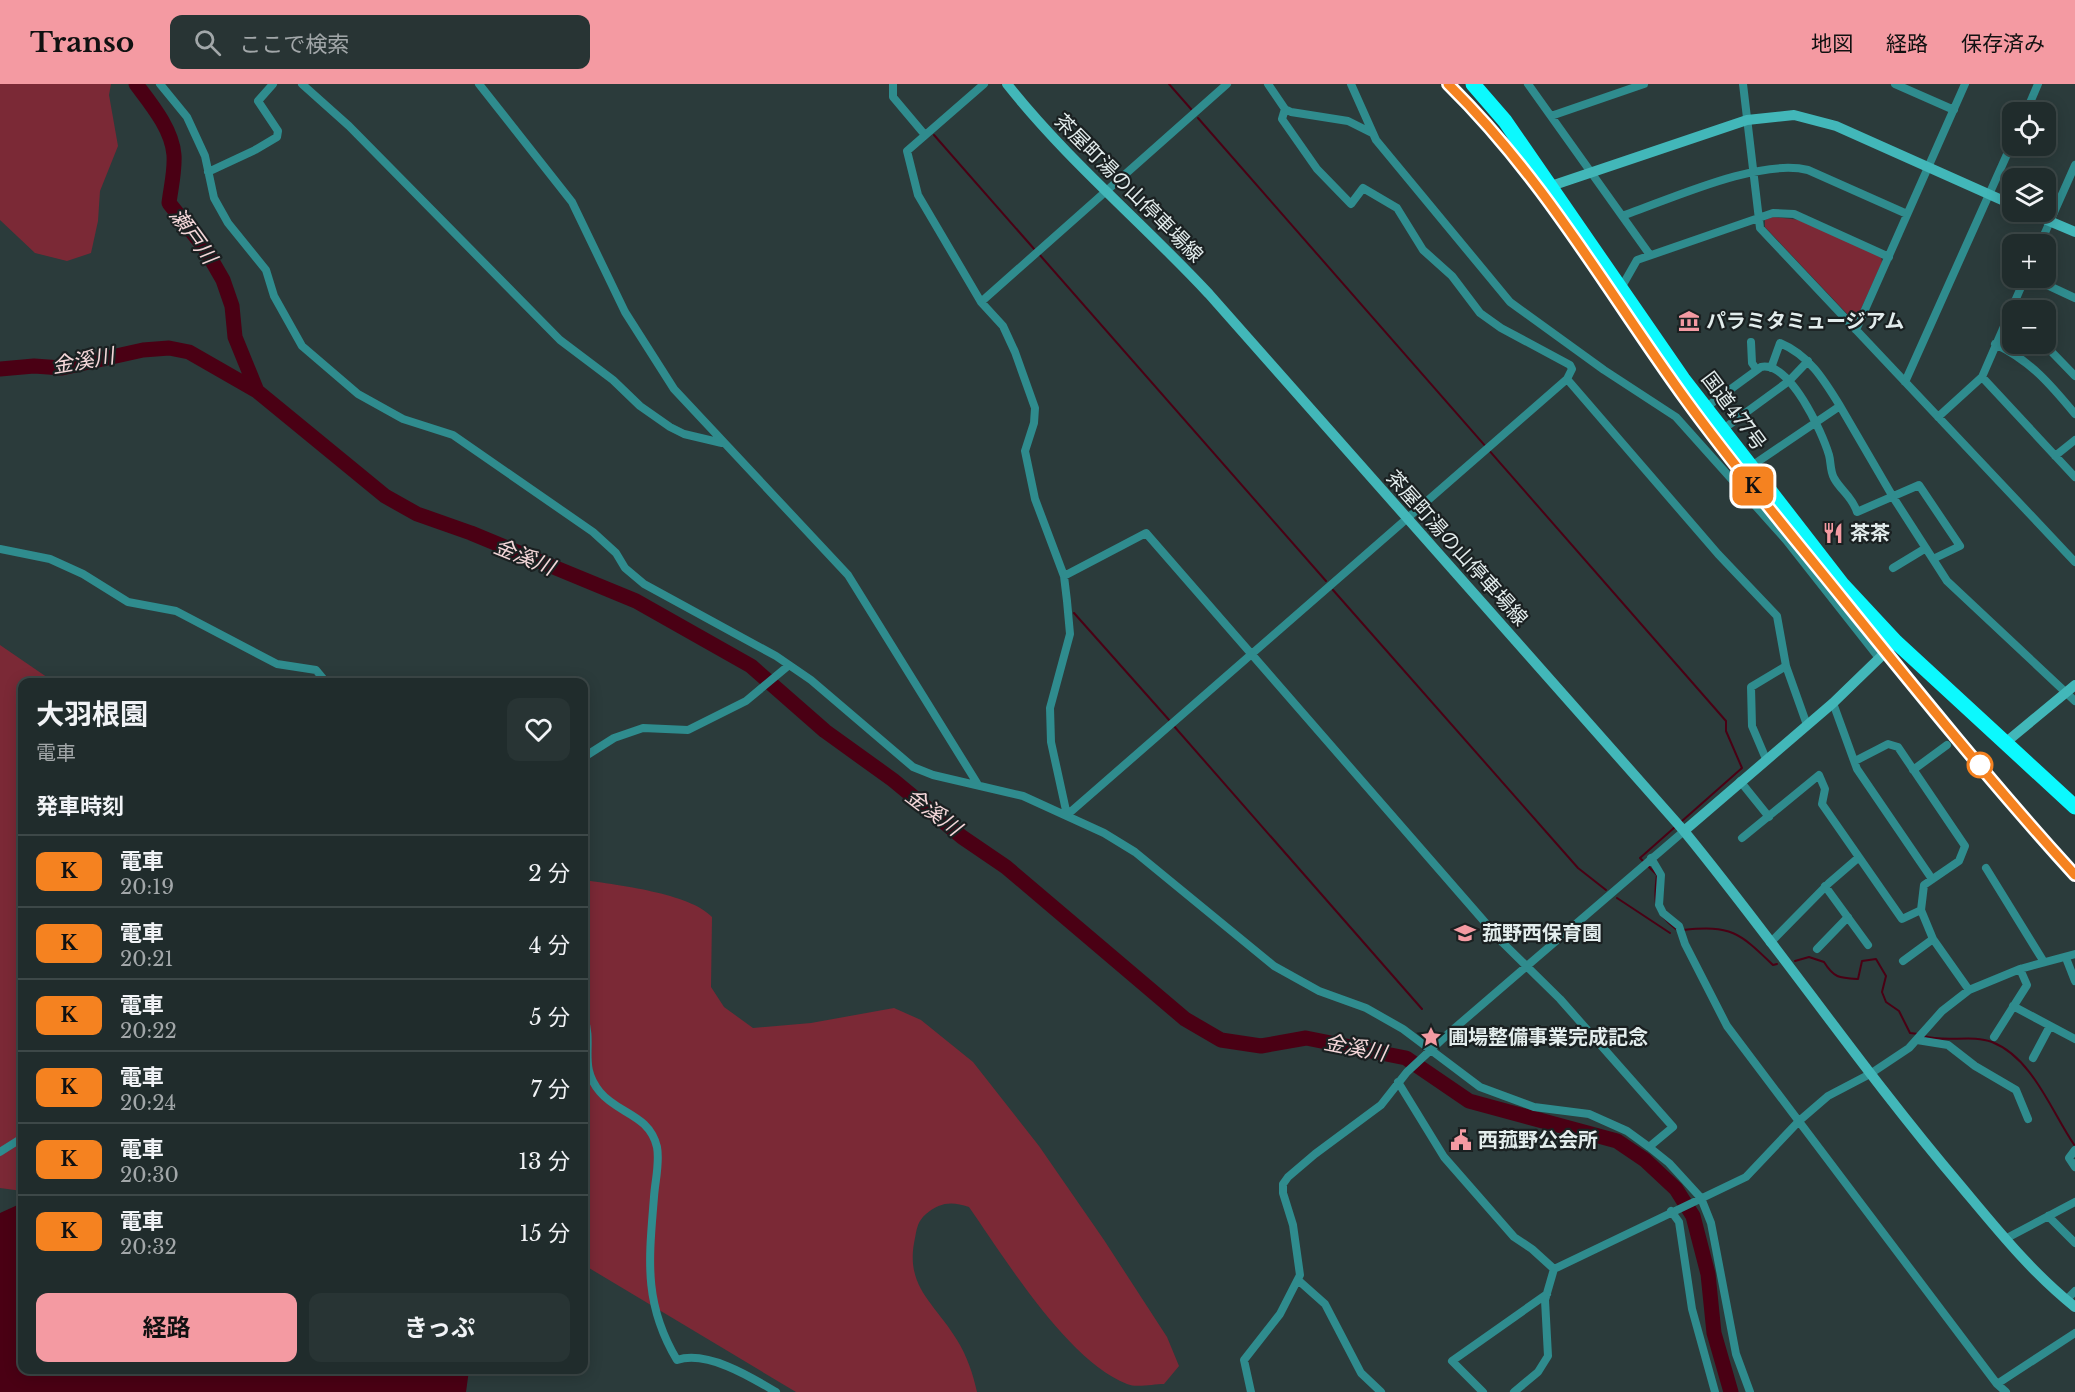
<!DOCTYPE html>
<html lang="ja">
<head>
<meta charset="utf-8">
<style>
  body { margin:0; font-family:"Libre Baskerville","Noto Sans JP",serif; background:#283434; color:#f1f3f6; height:100vh; display:flex; flex-direction:column; font-size:22px; white-space:nowrap }
  * { box-sizing:border-box; margin:0 }
  p { font-size:20px; color:#a2a7a9 }
  .icon { flex:none; width:33px; height:33px; fill:none; stroke:currentColor; stroke-width:2; stroke-linecap:round; stroke-linejoin:round }
  .map { position:relative; flex:1; overflow:hidden }
  .details { position:absolute; left:18px; top:594px; width:570px; height:696px; display:flex; flex-direction:column; background:#202c2c; border-radius:12px; box-shadow:0 3px 15px #0003,0 0 0 2px #3d4848 }
  .details>* { flex:none }
  .badge { padding:0 12px; border-radius:9px; font-size:21px; line-height:39px }
  .controls { position:absolute; left:2002px; top:18px; display:grid; gap:12px }
  .controls a { display:grid; place-items:center; width:54px; height:54px; border-radius:12px; background:#202c2c; box-shadow:0 3px 15px #0003,0 0 0 2px #3d4848; font-size:30px }
  .map>.badge { position:absolute; translate:-50% -50%; box-shadow:0 0 0 3px #fff }
  h2 { padding:0 18px; font-size:22px; line-height:54px }
  .round { display:grid; place-items:center; flex:none; width:63px; height:63px; border-radius:12px; background:#283434 }
  .headline { display:flex; align-items:center; justify-content:space-between; height:102px; padding:0 18px }
  h1 { font-size:28px; font-weight:700; line-height:45px }
  .cta { display:flex; gap:12px; margin-top:auto; padding:12px 18px }
  .cta a { flex:1; height:69px; border-radius:12px; background:#f49aa2; color:#111; font-size:24px; font-weight:700; line-height:69px; text-align:center }
  .cta a+a { background:#283434; color:#f1f3f6 }
  ul { padding:0; list-style:none }
  li { display:flex; align-items:center; gap:18px; height:72px; padding:0 18px; border-top:2px solid #3d4848 }
  li div { flex:1 }
  li b { display:block; font-size:22px }
  li em { font-style:normal }
  li .badge { min-width:66px; font-weight:700; text-align:center }
  header { display:flex; align-items:center; gap:36px; box-sizing:border-box; height:84px; padding:0 30px; background:#f49aa2; color:#111 }
  header strong { font-size:28px }
  nav { display:flex; gap:33px; margin-inline-start:auto; font-size:21px }
  .search { width:420px; height:54px; background:#283434; display:flex; align-items:center; gap:15px; box-sizing:border-box; padding:0 21px; border-radius:12px; color:#a2a7a9; font-size:22px }
  .map>svg:first-child { display:block }
  .green { fill:#7b2936 }
  .water { fill:#4a0014 }
  .lines { fill:none; stroke-linecap:round; stroke-linejoin:round }
  .stream { stroke:#4a0014; stroke-width:2 }
  .river { stroke:#4a0014; stroke-width:15 }
  .street { stroke:#2f8c8e; stroke-width:8 }
  .secondary { stroke:#42b7b9; stroke-width:10 }
  .highway { stroke:#0cf9fe; stroke-width:15 }
  .rail { stroke:#ced8d8; stroke-width:2; stroke-dasharray:3 6; stroke-linecap:butt }
  .line-casing { stroke:#fff; stroke-width:14 }
  .line { stroke:#f58220; stroke-width:9 }
  .stop-dot { fill:#fff; stroke:#f58220; stroke-width:3 }
  .labels { text-anchor:middle; dominant-baseline:central; stroke-width:4.5; stroke-linejoin:round; paint-order:stroke }
  .street-label { font-size:20px; fill:#e2ecec; stroke:#1a2021 }
  .poi-label { font-size:20px; font-weight:bold; fill:#e2ecec; stroke:#1a2021; text-anchor:start }
  .water-label { font-size:21px; font-style:italic; fill:#f4d7d9; stroke:#1a2021 }
</style>
</head>
<body>
<header>
<strong>Transo</strong>
<div class="search"><svg class="icon" aria-label="search" viewBox="0 0 24 24"><circle cx="10" cy="10" r="6"/><path d="M15 15l6 6"/></svg>ここで検索</div>
<nav><a>地図</a><a>経路</a><a>保存済み</a></nav>
</header>
<div class="map">
<svg width="2075" height="1308" viewBox="0 0 2075 1308">
  <rect width="100%" height="100%" fill="#2b3b3b"/>
  <path class="green" d="M 0,0 L 111,0 L 109,11 L 118,62 L 100,107 L 98,137 L 91,169 L 67,177 L 35,169 L 0,136 Z
    M 1773,133 L 1800,136 L 1881,173 L 1882,178 L 1856,236 L 1853,236 L 1765,143 L 1765,136 Z
    M 0,561 L 54,598 L 22,598 L 22,1107 L 0,1104 Z
    M 584,796 C 616,801 690,809 712,833 L 711,903 L 724,923 L 753,944 L 811,939 L 894,924 L 921,936 L 973,978 L 1039,1062 L 1104,1156 L 1167,1253 L 1179,1282 L 1164,1300 C 1153,1300 1136,1304 1127,1300 C 1067,1276 1006,1176 969,1123 C 952,1117 940,1118 926,1130 C 918,1137 917,1143 915,1154 C 904,1203 935,1219 957,1256 C 967,1272 973,1290 977,1308 L 796,1308 L 584,1181 Z"/>
  <path class="water" d="M 22,1119 L 22,1286 L 469,1286 L 466,1308 L 0,1308 L 0,1129 Z"/>
  <g class="lines">
    <path class="stream" d="M 1169,0 L 1191,25
      M 1198,34 L 1726,637 L 1726,647 L 1742,684 L 1682,737
      M 934,51 L 1035,166
      M 1039,170 L 1326,497
      M 1333,506 L 1578,784 L 1606,806
      M 1074,529 L 1170,637
      M 1173,641 L 1422,925
      M 1643,777 L 1640,774 L 1675,743
      M 1647,781 L 1657,791 C 1653,821 1654,828 1677,846
      M 1617,814 L 1670,849
      M 1683,846 C 1731,841 1739,848 1773,881 L 1777,880
      M 1795,877 L 1809,873 L 1824,878 C 1834,894 1839,894 1858,895 L 1862,877 L 1876,875 L 1886,892 L 1882,908 L 1886,918 L 1899,927 L 1910,949 L 1918,950
      M 1924,952 C 1945,959 1972,950 1992,958 C 2033,974 2052,1029 2075,1062"/>
    <path class="river" d="M 136,0 C 151,20 172,45 174,71 C 175,87 171,103 169,119 L 204,163 L 223,196 L 232,222 L 235,253 L 257,307
      M 0,285 L 34,282 L 62,284 L 143,266 L 169,264 L 189,268 L 257,307 L 385,412 L 417,430 L 471,449 L 636,517 L 751,582 L 825,647 L 893,696 L 962,753 L 1006,783 L 1185,935 L 1221,956 L 1261,962 L 1306,954 L 1406,974 L 1469,1017 L 1617,1057 L 1645,1076 L 1676,1105 L 1693,1132 L 1708,1190 L 1714,1249 L 1731,1308"/>
    <path class="street" d="M 160,0 L 187,33 L 205,72 L 214,114 L 228,139 L 266,186 L 274,212 L 302,262 L 358,310 L 403,335 L 453,351 L 593,448 L 616,469 L 625,484 L 644,500 L 776,572 L 811,596 L 913,683 L 933,691 L 1023,712 L 1104,749 L 1135,768 L 1274,882 L 1319,907 L 1366,924 L 1403,945 L 1480,1003 L 1534,1023 L 1589,1030 L 1627,1047 L 1649,1063 L 1669,1079 L 1701,1114 L 1711,1139 L 1736,1270 L 1750,1308
      M 302,0 L 349,42 L 560,256 L 613,296 L 640,322 L 670,343 L 684,350 L 722,359
      M 479,0 L 572,118 L 625,228 L 674,305 L 848,491 L 977,699
      M 893,0 L 893,13 L 925,51
      M 984,0 L 907,67 L 918,111 L 981,218 L 1003,242 L 1015,268 L 1035,324 L 1034,339 L 1025,367 L 1035,415 L 1064,492 L 1067,517 L 1070,550 L 1050,624 L 1051,658 L 1067,731
      M 1268,0 L 1285,25 L 1291,28 L 1348,37 L 1372,49
      M 1351,0 L 1376,56 L 1510,218 L 1604,286 L 1676,333 L 1786,456 L 1879,574
      M 1528,0 L 1650,171
      M 1743,0 L 1760,144 L 2075,478
      M 1895,0 L 1954,26
      M 1285,25 L 1282,35 L 1317,85 L 1351,120 L 1363,104 L 1397,124 L 1423,166 L 1452,192 L 1480,229 L 1501,244 L 1570,281 L 1572,285 L 1567,295 L 1718,470 L 1777,532 L 1786,582 L 1807,641
      M 2026,28 L 2038,0
      M 1551,32 L 1644,0
      M 208,88 L 255,66 L 277,53 L 278,47 L 258,17 L 273,0
      M 1622,132 C 1671,115 1759,74 1808,86 L 1907,130
      M 2040,160 L 2075,81
      M 2032,194 L 2075,214
      M 1621,204 L 1637,176 L 1773,129 L 1794,130 L 1889,173
      M 981,218 L 1227,0
      M 1856,246 L 1965,0
      M 1751,258 L 1752,279 L 1757,286
      M 1995,260 C 2030,276 2051,301 2075,330
      M 2044,260 L 2075,292
      M 1771,284 L 1780,259 C 1809,271 1824,296 1840,322
      M 1982,293 L 2075,393
      M 1905,298 L 2013,57
      M 1705,324 L 1761,283 C 1790,277 1822,348 1829,371 C 1831,378 1830,387 1834,394 C 1841,407 1852,412 1857,428 L 1919,401 L 1960,462 L 1933,475
      M 1938,333 L 1982,293 L 2025,194
      M 1722,346 L 1789,297 L 1808,277
      M 2055,372 L 2075,356
      M 1750,383 L 1840,322 L 1893,413 L 1947,497 L 2075,617
      M 0,465 L 50,475 L 83,490 L 128,518 L 176,527 L 277,580 L 316,586 L 326,598
      M 1893,484 L 1926,464
      M 1064,492 L 1146,449 L 1503,859 L 1560,915 L 1673,1043 L 1649,1063
      M 1833,619 L 1857,685 L 1932,795
      M 584,673 L 614,654 L 643,644 L 688,646 L 746,617 L 788,582
      M 1766,675 L 1752,642 L 1751,603 L 1786,582
      M 1913,686 L 1947,661
      M 1740,697 L 1769,733
      M 1067,731 L 1567,295
      M 1742,754 L 1819,691 L 1825,705 L 1822,720 L 1902,835 L 1921,826 L 1924,801 L 1959,777 L 1965,762 L 1898,663 L 1888,660 L 1855,677
      M 1651,774 L 1661,791 L 1659,821 L 1663,829 L 1679,842 L 1685,860 L 1727,942 L 1997,1300 L 2006,1308
      M 1986,784 L 2044,878
      M 1825,802 L 1868,861
      M 1921,826 L 1933,855 L 1969,906
      M 1770,859 L 1829,799 L 1858,774
      M 1817,865 L 1848,833
      M 2066,874 L 2075,897
      M 1903,877 L 1933,855
      M 2013,922 L 2075,955
      M 584,934 C 594,961 578,982 600,1008 C 618,1030 649,1030 657,1063 C 660,1079 655,1097 654,1113 C 649,1175 643,1219 677,1276 C 707,1266 751,1293 776,1308
      M 1994,953 L 2027,901 L 2020,885
      M 1917,956 L 1948,961 L 1975,982 L 2016,1006 L 2028,1035
      M 2033,974 L 2050,942
      M 1398,998 L 1444,1073 L 1514,1153 L 1532,1165 L 1554,1185
      M 2075,1066 L 2069,1074 L 2075,1083
      M 0,1068 L 22,1054
      M 1671,1127 L 1679,1138 L 1692,1225 L 1715,1308
      M 2048,1132 L 2075,1159
      M 2005,1155 L 2075,1118
      M 1298,1196 L 1325,1220 L 1361,1289 L 1381,1308
      M 2066,1216 L 2075,1207
      M 1997,1300 L 2075,1249
      M 1251,1308 L 1244,1276 L 1280,1230 L 1300,1191 L 1293,1141 L 1283,1109 L 1283,1100 L 1288,1093 L 1315,1070 L 1381,1021 L 1407,988 L 1449,949 L 1684,747
      M 1483,1308 L 1452,1277 L 1547,1210
      M 1514,1308 L 1538,1288 L 1548,1272 L 1545,1216 L 1554,1185 L 1746,1093 L 1799,1037 L 1828,1012 L 1870,990 L 1909,964 L 1942,927 L 1969,906 L 2020,885 L 2075,870"/>
    <path class="secondary" d="M 1007,0 C 1068,77 1143,139 1209,210 L 1684,747 C 1779,863 1863,987 1960,1101 C 1996,1144 2031,1188 2075,1223
      M 1551,102 L 1747,36 L 1794,31 L 1836,42 L 2013,121
      M 2028,128 L 2075,148
      M 2005,659 L 2075,601
      M 1684,747 L 1833,619 L 1896,558"/>
    <path class="highway" d="M 1473,0 L 1505,37 L 1683,295 L 1842,500 L 1896,558 L 2075,723"/>
    <path class="rail" d="M 1448,0 C 1543,93 1608,208 1686,316 C 1736,385 1792,452 1846,519 C 1921,611 1995,703 2075,791"/>
  </g>
  <g class="lines">
    <defs>
      <path id="line" d="M 1448,0 C 1544,94 1607,207 1686,316 C 1735,384 1790,449 1843,515 C 1918,608 1994,702 2075,791"/>
    </defs>
    <use href="#line" class="line-casing"/>
    <use href="#line" class="line"/>
  </g>
  <defs>
    <symbol id="museum-bare" viewBox="-9 -9 18 18"><path d="M0-6L6-3V-2H-6V-3ZM-5-1h2V3h-2ZM-1-1h2V3h-2ZM3-1h2V3H3ZM-6 4H6V6H-6Z" fill="#f49aa2" stroke="#1a2021" stroke-width="2.5" paint-order="stroke"/></symbol>
    <symbol id="restaurant-bare" viewBox="-9 -9 18 18"><path d="M-5-6h1v4h1v-4h1v4h1v-4h1v5L-1.5 .5V6h-2V.5L-5-1ZM5-6V6H3V1.5H1.5Q1.5-4 5-6Z" fill="#f49aa2" stroke="#1a2021" stroke-width="2.5" paint-order="stroke"/></symbol>
    <symbol id="school-bare" viewBox="-9 -9 18 18"><path d="M0-5L7-2L0 1L-7-2ZM-4 1L0 2.5L4 1V4Q0 6-4 4Z" fill="#f49aa2" stroke="#1a2021" stroke-width="2.5" paint-order="stroke"/></symbol>
    <symbol id="sight-bare" viewBox="-9 -9 18 18"><path d="M0-6L1.8-2.2L6-1.7L2.9 1.2L3.7 5.4L0 3.3L-3.7 5.4L-2.9 1.2L-6-1.7L-1.8-2.2Z" fill="#f49aa2" stroke="#1a2021" stroke-width="2.5" paint-order="stroke"/></symbol>
    <symbol id="civic-bare" viewBox="-9 -9 18 18"><path d="M-.6-6.5H3V-4.5H.6V-3L4-1V1h2V6H-6V1h2V-1L-.6-3ZM-1.2 2.5V6h2.4V2.5Z" fill="#f49aa2" stroke="#1a2021" stroke-width="2.5" paint-order="stroke"/></symbol>
  </defs>
  <g fill-rule="evenodd">
    <use href="#museum-bare" x="1674" y="222" width="30" height="30"/>
    <use href="#restaurant-bare" x="1818" y="434" width="30" height="30"/>
    <use href="#school-bare" x="1450" y="834" width="30" height="30"/>
    <use href="#sight-bare" x="1416" y="938" width="30" height="30"/>
    <use href="#civic-bare" x="1446" y="1041" width="30" height="30"/>
  </g>
  <circle class="stop-dot" cx="1980" cy="681" r="12"/>
  <g class="labels">
    <g class="street-label">
      <text transform="translate(1129 104) rotate(45)">茶屋町湯の山停車場線</text>
      <text transform="translate(1734 327) rotate(53)">国道477号</text>
      <text transform="translate(1457 464) rotate(48)">茶屋町湯の山停車場線</text>
    </g>
    <g class="poi-label">
      <text x="1706" y="237">パラミタミュージアム</text>
      <text x="1850" y="449">茶茶</text>
      <text x="1482" y="849">菰野西保育園</text>
      <text x="1448" y="953">圃場整備事業完成記念</text>
      <text x="1478" y="1056">西菰野公会所</text>
    </g>
    <g class="water-label">
      <text transform="translate(193 152) rotate(54)">瀬戸川</text>
      <text transform="translate(83 277) rotate(-10)">金溪川</text>
      <text transform="translate(524 473) rotate(22)">金溪川</text>
      <text transform="translate(933 728) rotate(37)">金溪川</text>
      <text transform="translate(1355 964) rotate(11)">金溪川</text>
    </g>
  </g>
</svg>
<div class="controls">
<a><svg class="icon" aria-label="locate" viewBox="0 0 24 24"><circle cx="12" cy="12" r="6"/><path d="M12 2v4M12 18v4M2 12h4M18 12h4"/></svg></a>
<a><svg class="icon" aria-label="layers" viewBox="0 0 24 24"><path d="M12 4l9 5-9 5-9-5zM3 14l9 5 9-5"/></svg></a>
<a>+</a>
<a>−</a>
</div>
<b class="badge" style="left:1753px;top:402px;background:#f58220;color:#111">K</b>
<section class="details">
<div class="headline"><div><h1>大羽根園</h1><p>電車</p></div><a class="round"><svg class="icon" aria-label="heart" viewBox="0 0 24 24"><path d="M12 20l-8-8c-3-5 5-10 8-4 3-6 11-1 8 4z"/></svg></a></div>
<h2>発車時刻</h2>
<ul>
<li><span class="badge" style="background:#f58220;color:#111">K</span><div><b>電車</b><p>20:19</p></div><em>2 分</em></li>
<li><span class="badge" style="background:#f58220;color:#111">K</span><div><b>電車</b><p>20:21</p></div><em>4 分</em></li>
<li><span class="badge" style="background:#f58220;color:#111">K</span><div><b>電車</b><p>20:22</p></div><em>5 分</em></li>
<li><span class="badge" style="background:#f58220;color:#111">K</span><div><b>電車</b><p>20:24</p></div><em>7 分</em></li>
<li><span class="badge" style="background:#f58220;color:#111">K</span><div><b>電車</b><p>20:30</p></div><em>13 分</em></li>
<li><span class="badge" style="background:#f58220;color:#111">K</span><div><b>電車</b><p>20:32</p></div><em>15 分</em></li>
</ul>
<div class="cta"><a>経路</a><a>きっぷ</a></div>
</section>
</div>
</body>
</html>
